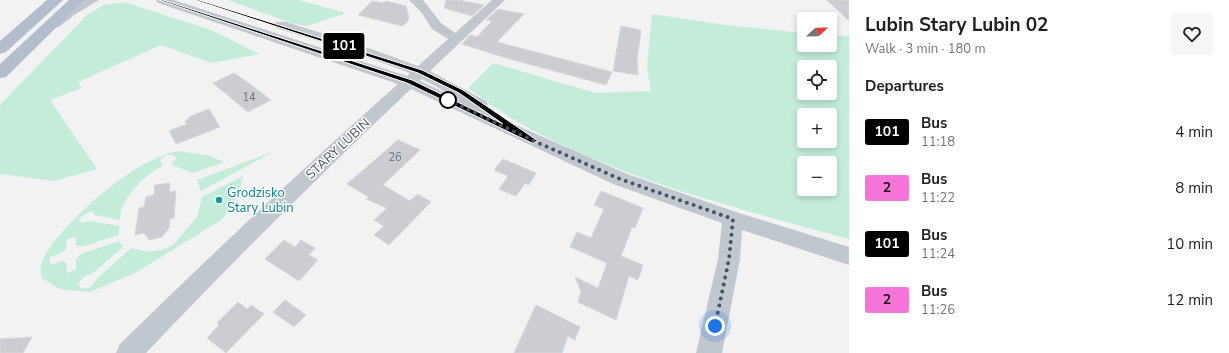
<!DOCTYPE html>
<html lang="en">
<head>
<meta charset="utf-8">
<style>
  body { margin:0; font-family:"Nunito Sans",sans-serif; background:#f6f6f6; color:#202124; height:100vh; display:flex; flex-direction:column; font-size:15px; white-space:nowrap }
  * { box-sizing:border-box; margin:0 }
  p { font-size:13px; color:#757577 }
  .icon { flex:none; width:22px; height:22px; fill:none; stroke:currentColor; stroke-width:2; stroke-linecap:round; stroke-linejoin:round }
  .map { position:relative; flex:1; overflow:hidden }
  .side { display:flex; flex-direction:column; background:#fff; width:380px }
  .side>* { flex:none }
  .badge { padding:0 8px; border-radius:3px; font-size:14px; line-height:26px }
  .needle { width:26px; rotate:68deg }
  .buttons { position:absolute; left:797px; top:12px; display:grid; gap:8px }
  .buttons a { display:grid; place-items:center; width:40px; height:40px; border-radius:4px; background:#fff; box-shadow:0 2px 6px #0003; font-size:20px }
  .you { position:absolute; width:20px; height:20px; margin:-10px; border:3px solid #fff; border-radius:50%; background:#1a73e8; box-shadow:0 0 0 6px #1a73e833 }
  .map>.badge { position:absolute; translate:-50% -50%; box-shadow:0 0 0 2px #fff }
  h2 { padding:0 16px; font-size:15px; line-height:36px }
  .round { display:grid; place-items:center; flex:none; width:42px; height:42px; border-radius:4px; background:#f6f6f6 }
  .head { display:flex; align-items:center; justify-content:space-between; height:68px; padding:0 16px }
  h1 { font-size:19px; font-weight:700; line-height:30px }
  ul { padding:0; list-style:none }
  li { display:flex; align-items:center; gap:12px; height:56px; padding:0 16px }
  li div { flex:1 }
  li b { display:block; font-size:15px }
  li em { font-style:normal }
  li .badge { min-width:44px; font-weight:700; text-align:center }
  main { display:flex; flex:1; min-height:0 }
  .map>svg:first-child { display:block }
  .green { fill:#c4edd9; fill-rule:evenodd }
  .building { fill:#cccdd3; stroke:#d6d7dc }
  .lines { fill:none; stroke-linecap:round; stroke-linejoin:round }
  .minor { fill:#c0c7cf; fill-rule:evenodd }
  .major { fill:#b3bdce; fill-rule:evenodd }
  .line { fill:#000; stroke:#fff }
  .walk { stroke:#4a525e; stroke-width:4; stroke-dasharray:0 7.2 }
  .stop-dot { fill:#fff; stroke:#000; stroke-width:2 }
  .culture-dot { fill:#0f9aa8; stroke:#fff; stroke-width:1.5 }
  .labels { text-anchor:middle; dominant-baseline:central; stroke-width:3; stroke-linejoin:round; paint-order:stroke }
  .number-label { font-size:11px; fill:#6a717b }
  .street-label { font-size:13px; fill:#4a525e; stroke:#fff }
  .culture-label { font-size:13px; fill:#0d838f; stroke:#fff; text-anchor:start }
</style>
</head>
<body>
<main>
<div class="map">
<svg width="849" height="353" viewBox="0 0 849 353">
  <rect width="100%" height="100%" fill="#f3f2f2"/>
  <path class="green" d="M 228,0 L 299,0 L 346,13 L 307,26 L 291,23 Z
    M 124,2 L 211,30 L 260,54 L 211,63 L 161,45 L 78,82 L 82,88 L 50,100 L 97,169 L 54,181 L 0,174 L 0,105 L 88,14 L 104,5 Z
    M 652,14 L 726,25 L 804,33 L 804,45 L 830,45 L 830,35 L 849,36 L 849,239 C 736,208 618,179 516,121 C 499,111 484,99 468,88 L 493,63 L 596,93 L 651,91 L 647,66 ZM 804,67 L 830,67 L 830,93 L 804,93 ZM 804,115 L 830,115 L 830,141 L 804,141 ZM 804,163 L 830,163 L 830,189 L 804,189 Z
    M 177,151 L 207,155 L 224,162 L 193,173 L 172,165 L 172,162 L 176,159 L 175,155 C 168,155 163,155 160,161 L 162,163 L 162,167 C 147,172 129,193 122,207 C 120,211 121,216 120,220 L 95,215 L 92,211 L 82,216 L 79,220 L 81,223 L 91,221 L 120,226 L 118,235 L 82,247 L 76,245 L 76,237 L 67,239 L 66,249 L 60,254 L 50,257 L 50,265 L 62,261 L 66,262 L 67,273 L 76,269 L 76,259 L 81,254 L 119,241 L 123,247 L 92,274 L 85,276 L 78,284 L 82,289 L 91,287 L 98,278 L 131,248 L 148,252 L 165,249 L 173,245 L 197,217 L 202,197 L 243,176 C 240,194 233,207 221,220 L 137,272 L 90,292 L 59,289 L 42,278 C 40,272 40,266 42,261 C 55,233 100,193 125,176 C 140,165 158,156 177,151 Z
    M 275,151 L 201,191 L 197,180 Z"/>
  <path class="building" d="M 446,0 L 458,0 L 484,5 L 472,16 L 444,8 Z
    M 827,0 L 849,0 L 849,21 Z
    M 372,1 L 383,3 L 386,1 L 406,6 L 409,18 L 408,21 L 403,26 L 358,15 Z
    M 498,9 L 524,14 L 497,42 L 612,72 L 606,85 L 506,58 L 462,44 L 470,35 L 477,37 L 492,21 L 486,20 Z
    M 621,26 L 641,30 L 637,60 L 638,75 L 613,71 Z
    M 234,73 L 250,84 L 271,100 L 248,112 L 213,83 Z
    M 209,109 L 220,127 L 176,144 L 169,131 L 187,124 L 185,121 L 189,119 L 189,117 Z
    M 398,140 L 420,150 L 383,185 L 410,201 L 418,194 L 431,202 L 389,245 L 374,235 L 384,226 L 374,220 L 387,208 L 366,199 L 369,197 L 347,184 Z
    M 503,159 L 536,173 L 529,185 L 525,183 L 516,196 L 499,189 L 508,176 L 494,170 Z
    M 170,183 L 169,192 L 176,191 L 174,218 L 170,219 L 169,228 L 162,237 L 149,240 L 144,233 L 135,235 L 139,208 L 144,207 L 146,197 L 154,195 L 155,185 Z
    M 601,191 L 643,208 L 635,228 L 632,227 L 621,256 L 643,265 L 638,280 L 629,276 L 616,320 L 578,302 L 581,291 L 575,277 L 598,288 L 607,263 L 570,247 L 577,232 L 591,238 L 604,209 L 594,205 Z
    M 284,240 L 295,247 L 301,240 L 315,248 L 309,255 L 318,260 L 299,281 L 265,259 Z
    M 285,300 L 306,315 L 294,327 L 273,312 Z
    M 238,302 L 247,309 L 251,305 L 264,314 L 226,353 L 207,338 L 219,325 L 217,323 Z
    M 536,305 L 580,327 L 575,340 L 568,336 L 562,353 L 514,353 Z
    M 32,337 L 23,353 L 0,353 L 0,339 Z"/>
  <g class="lines">
    <path class="minor" d="M 83,0 L 99,0 L 74,15 L 59,27 L 49,27 L 47,24 C 55,12 71,6 83,0 Z
      M 156,0 L 174,0 L 407,76 L 410,73 L 353,52 L 276,28 L 274,25 L 276,22 L 286,22 L 363,46 L 418,66 L 448,39 L 432,29 L 422,13 L 409,0 L 423,0 L 441,23 L 455,33 L 492,0 L 505,0 L 430,71 L 486,101 L 488,105 L 486,109 L 482,110 L 627,174 L 736,212 L 849,247 L 849,265 L 742,230 L 740,259 L 722,353 L 696,353 L 718,259 L 722,223 L 613,184 L 411,89 C 320,175 232,262 146,353 L 116,353 L 120,344 C 211,255 303,168 398,84 L 158,3 ZM 422,79 L 461,100 L 420,81 Z"/>
    <path class="major" d="M 47,0 L 63,0 L 6,52 L 0,54 L 0,41 Z
      M 69,0 L 84,0 L 6,77 L 0,78 L 0,64 Z"/>
  </g>
  <path class="line" d="M 159,0 L 163,0 L 412,80 L 503,124 L 459,93 L 418,73 L 195,0 L 199,0 L 422,70 L 463,90 L 538,141 L 532,143 L 407,83 Z"/>
  <g class="lines">
    <path class="walk" d="M 448,100 L 442,97 L 534,141 L 620,179 L 733,219 L 729,259 L 715,326"/>
  </g>
  <circle class="stop-dot" cx="448" cy="100" r="8"/>
  <circle class="culture-dot" cx="219" cy="200" r="4"/>
  <g class="labels">
    <g class="number-label">
      <text x="249" y="97">14</text>
      <text x="395" y="157">26</text>
    </g>
    <g class="street-label">
      <text transform="translate(338 149) rotate(-43)">STARY LUBIN</text>
    </g>
    <g class="culture-label">
      <text x="227" y="193">Grodzisko<tspan x="227" dy="15">Stary Lubin</tspan></text>
    </g>
  </g>
</svg>
<div class="buttons">
<a><svg class="needle" viewBox="-14 -14 28 28"><path d="M0-13l5 13h-10z" fill="#e53935"/><path d="M0 13l5-13h-10z" fill="#757577"/></svg></a>
<a><svg class="icon" aria-label="locate" viewBox="0 0 24 24"><circle cx="12" cy="12" r="6"/><path d="M12 2v4M12 18v4M2 12h4M18 12h4"/></svg></a>
<a>+</a>
<a>−</a>
</div>
<div class="you" style="left:715px;top:326px"></div>
<b class="badge" style="left:344px;top:46px;background:#000;color:#fff">101</b>
</div>
<section class="side">
<div class="head"><div><h1>Lubin Stary Lubin 02</h1><p>Walk · 3 min · 180 m</p></div><a class="round"><svg class="icon" aria-label="heart" viewBox="0 0 24 24"><path d="M12 20l-8-8c-3-5 5-10 8-4 3-6 11-1 8 4z"/></svg></a></div>
<h2>Departures</h2>
<ul>
<li><span class="badge" style="background:#000;color:#fff">101</span><div><b>Bus</b><p>11:18</p></div><em>4 min</em></li>
<li><span class="badge" style="background:#f775d9;color:#111">2</span><div><b>Bus</b><p>11:22</p></div><em>8 min</em></li>
<li><span class="badge" style="background:#000;color:#fff">101</span><div><b>Bus</b><p>11:24</p></div><em>10 min</em></li>
<li><span class="badge" style="background:#f775d9;color:#111">2</span><div><b>Bus</b><p>11:26</p></div><em>12 min</em></li>
</ul>
</section>
</main>
</body>
</html>
